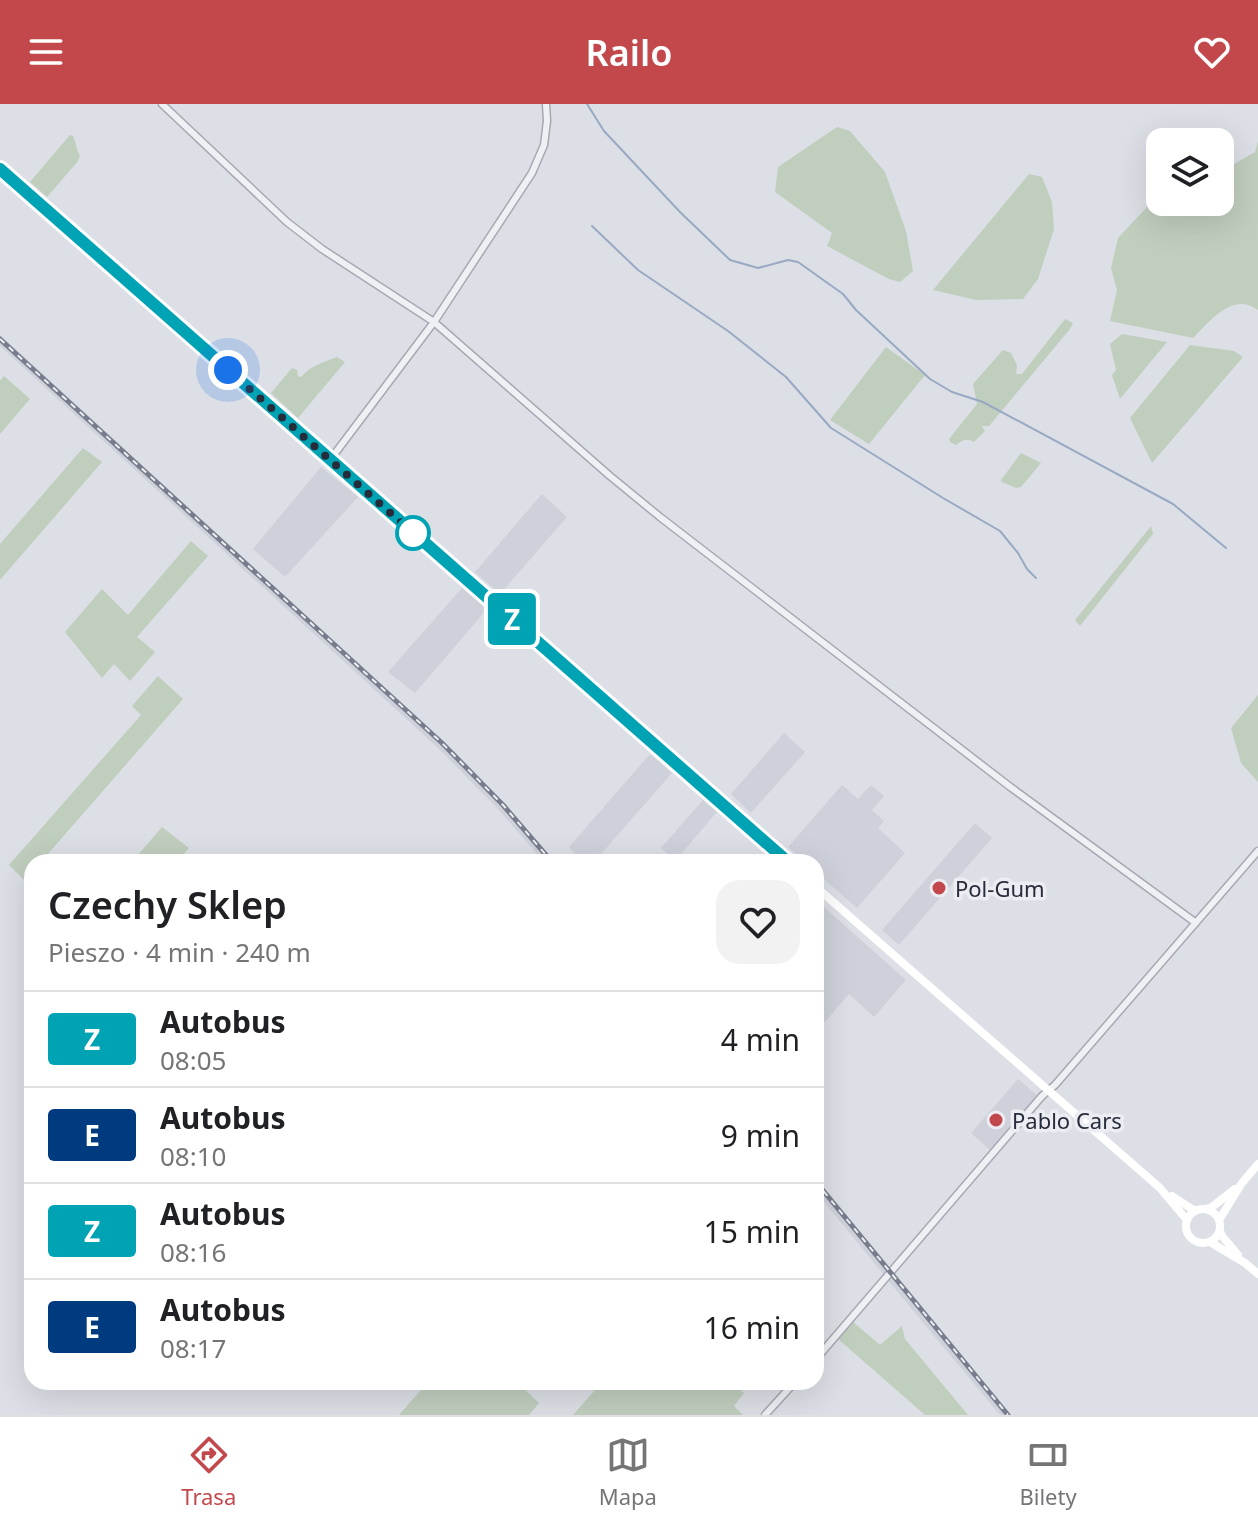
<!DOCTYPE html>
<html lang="pl">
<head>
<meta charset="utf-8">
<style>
  body { margin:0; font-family:"Noto Sans",sans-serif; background:#f2f2f2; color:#202124; height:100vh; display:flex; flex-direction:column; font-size:30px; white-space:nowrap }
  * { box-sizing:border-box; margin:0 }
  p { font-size:26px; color:#757577 }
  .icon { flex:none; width:44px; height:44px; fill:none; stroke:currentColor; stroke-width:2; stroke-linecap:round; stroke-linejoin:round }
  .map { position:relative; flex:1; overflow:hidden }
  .panel { position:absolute; left:24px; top:750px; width:800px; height:536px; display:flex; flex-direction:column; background:#fff; border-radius:24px; box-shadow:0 8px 32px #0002 }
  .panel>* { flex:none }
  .badge { padding:0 16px; border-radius:6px; font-size:28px; line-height:52px }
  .controls { position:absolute; left:1146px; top:24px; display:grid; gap:16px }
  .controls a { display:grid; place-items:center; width:88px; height:88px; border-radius:16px; background:#fff; box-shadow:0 8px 32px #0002; font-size:40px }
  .you { position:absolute; width:40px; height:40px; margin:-20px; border:6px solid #fff; border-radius:50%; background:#1a73e8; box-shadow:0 0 0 12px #1a73e833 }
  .map>.badge { position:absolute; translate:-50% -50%; box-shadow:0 0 0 4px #fff }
  .round { display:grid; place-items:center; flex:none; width:84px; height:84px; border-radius:24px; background:#f2f2f2 }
  .summary { display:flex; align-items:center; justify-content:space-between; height:136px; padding:0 24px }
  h1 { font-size:38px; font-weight:600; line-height:60px }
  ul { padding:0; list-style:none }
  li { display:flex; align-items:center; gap:24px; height:96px; padding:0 24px; border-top:2px solid #e0e0e0 }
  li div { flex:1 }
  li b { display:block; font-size:30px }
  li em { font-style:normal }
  li .badge { min-width:88px; font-weight:700; text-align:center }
  header { display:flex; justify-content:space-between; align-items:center; height:104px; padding:0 24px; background:#c3484c; color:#fff; font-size:36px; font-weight:600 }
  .menu { display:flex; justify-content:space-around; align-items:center; height:112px; border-top:2px solid #e0e0e0; background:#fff; font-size:22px; color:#757577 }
  .menu a { display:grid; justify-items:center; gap:4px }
  .menu .active { color:#c3484c }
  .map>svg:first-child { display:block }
  .built { fill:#ced1da }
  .green { fill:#c0cebe }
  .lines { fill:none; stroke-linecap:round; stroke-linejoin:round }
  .stream { stroke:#99a9c3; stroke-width:2 }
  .street-casing { stroke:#a6a9b2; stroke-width:9 }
  .street { stroke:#eef0f4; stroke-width:6 }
  .secondary { stroke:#fff; stroke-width:8 }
  .rail-casing { stroke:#777d8d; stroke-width:5 }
  .rail { stroke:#ebedf3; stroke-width:2; stroke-dasharray:6; stroke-linecap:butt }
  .line-casing { stroke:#fff; stroke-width:18 }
  .line { stroke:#00a3b4; stroke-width:12 }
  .walk { stroke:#272c3a; stroke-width:8; stroke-dasharray:0 14.4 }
  .stop-dot { fill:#fff; stroke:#00a3b4; stroke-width:4 }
  .poi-dot { fill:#c3484c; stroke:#ebedf3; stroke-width:3 }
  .labels { text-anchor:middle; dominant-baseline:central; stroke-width:7; stroke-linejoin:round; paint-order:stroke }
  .poi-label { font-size:22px; fill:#272c3a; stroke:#ebedf3; text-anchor:start }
</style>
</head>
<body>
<header><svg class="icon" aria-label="menu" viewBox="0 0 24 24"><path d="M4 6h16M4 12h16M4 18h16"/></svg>Railo<svg class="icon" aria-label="heart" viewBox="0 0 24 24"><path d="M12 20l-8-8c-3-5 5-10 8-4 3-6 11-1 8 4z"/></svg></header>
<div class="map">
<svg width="1258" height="1311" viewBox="0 0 1258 1311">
  <rect width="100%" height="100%" fill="#dcdfe5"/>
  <path class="built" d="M 0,231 L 444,638 L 505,700 L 555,758 L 544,758 L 499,706 L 438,644 L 0,242 Z
    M 321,363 L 358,393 L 285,473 L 253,445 Z
    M 542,390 L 567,413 L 500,490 L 475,468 Z
    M 462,484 L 487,505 L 415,589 L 388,568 Z
    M 784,629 L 805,648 L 751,709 L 731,690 Z
    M 650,650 L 672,669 L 594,758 L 582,758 L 569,743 Z
    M 842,681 L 858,695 L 871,681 L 884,692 L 872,706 L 884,717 L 878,724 L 905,749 L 857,804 L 816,768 L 816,758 L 805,758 L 788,743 Z
    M 703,696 L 717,708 L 675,757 L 661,744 Z
    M 975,719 L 992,734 L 899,841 L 882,826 Z
    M 816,796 L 906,876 L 874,913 L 849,890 L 823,920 L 816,914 Z
    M 1018,975 L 1038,992 L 990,1046 L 971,1029 Z
    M 816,1075 L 890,1165 L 884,1171 L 816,1088 Z
    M 893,1168 L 1011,1311 L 1000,1311 L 887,1175 Z"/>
  <path class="green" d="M 837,23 L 850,27 L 885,68 L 906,127 L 913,167 L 900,178 L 889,175 L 827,142 L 832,129 L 775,88 L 778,63 Z
    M 70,31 L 73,32 C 76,38 76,45 80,51 L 78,57 L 47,93 L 30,78 Z
    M 1258,37 L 1258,206 C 1233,187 1210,217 1193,234 L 1110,217 L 1117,186 L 1111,164 L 1118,134 L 1160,89 L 1160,98 L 1220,98 L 1220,49 L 1234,60 L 1255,48 Z
    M 1029,70 L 1042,73 L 1052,98 L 1054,125 L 1038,175 L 1023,195 L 976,196 L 933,186 Z
    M 1065,215 L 1073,219 L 1070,225 L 989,322 L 982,322 L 985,327 L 974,338 C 967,334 962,336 956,341 L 950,338 L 949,335 L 977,300 L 973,280 L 1003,246 L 1011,249 L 1017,261 L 1016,270 L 1022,270 Z
    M 1122,230 L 1167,238 L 1120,295 L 1112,271 L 1116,266 L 1110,240 Z
    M 1190,241 L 1234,247 L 1243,253 L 1152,359 L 1130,314 Z
    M 886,243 L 925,271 L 869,340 L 830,316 Z
    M 337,253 L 345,258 L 298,314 L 271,289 L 292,264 L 297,266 L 298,272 L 301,273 C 311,261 323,259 337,253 Z
    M 4,272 L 30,295 L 0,330 L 0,277 Z
    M 83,344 L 102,358 L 0,476 L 0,440 Z
    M 1021,349 L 1041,359 L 1021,383 L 1016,384 L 1002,378 L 1001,376 Z
    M 1151,422 L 1153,430 L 1080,522 L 1075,516 Z
    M 191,437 L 208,452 L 137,533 L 155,548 L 130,577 L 114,560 L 102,574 L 65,528 L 102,485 L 128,511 Z
    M 158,572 L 183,595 L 41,758 L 32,758 L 32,769 L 25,777 L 9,761 L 141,611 L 132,602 Z
    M 1258,591 L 1258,678 L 1241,659 L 1231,624 Z
    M 162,723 L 189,744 L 177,758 L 132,758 Z
    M 852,1217 L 880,1241 L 902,1222 L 905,1235 L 968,1311 L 925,1311 L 837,1234 Z
    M 428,1278 L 517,1278 L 539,1299 L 529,1311 L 399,1311 Z
    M 602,1278 L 730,1278 L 744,1289 L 734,1302 L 743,1311 L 573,1311 Z"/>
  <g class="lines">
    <path class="stream" d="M 587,0 L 604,27 L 680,108 L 730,156 L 758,164 L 788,156 L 798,158 L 843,190 L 856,206 L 930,275 L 952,288 L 983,298 L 1173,400 L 1226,444
      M 592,122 L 638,166 L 728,227 L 786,273 L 831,324 L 943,394 L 1000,427 L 1018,449 L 1027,465 L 1036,474"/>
    <defs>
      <path id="street" d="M 162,0 L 287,118 L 322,145 L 434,218 L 610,372 L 660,413 L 1009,682 L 1196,819
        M 330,356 L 434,218 L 532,69 L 544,41 L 547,17 L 546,0
        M 816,1255 L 1042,992 L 1055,981 L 1258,747
        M 765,1311 L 795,1278"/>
    </defs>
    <use href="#street" class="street-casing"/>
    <use href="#street" class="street"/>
    <path class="secondary" d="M 0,65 L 788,758
      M 816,783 L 1160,1084 L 1187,1116
      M 1172,1092 L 1195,1107
      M1186 1122a17 17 0 1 1 34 0a17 17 0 1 1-34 0Z
      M 1207,1105 L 1212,1103 L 1235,1085
      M 1219,1116 L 1242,1079 L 1258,1060
      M 1220,1127 L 1222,1132 L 1238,1151
      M 1210,1138 L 1245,1159 L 1258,1170"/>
    <defs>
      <path id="rail" d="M 0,235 L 442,639 L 503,701 L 552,758
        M 816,1078 L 1008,1311"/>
    </defs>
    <use href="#rail" class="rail-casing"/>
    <use href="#rail" class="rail"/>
  </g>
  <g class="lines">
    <defs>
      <path id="line" d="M 0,65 L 788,758"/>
    </defs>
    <use href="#line" class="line-casing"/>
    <use href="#line" class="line"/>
    <path class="walk" d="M 228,266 L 413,429"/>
  </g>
  <circle class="stop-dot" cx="413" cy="429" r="16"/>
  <g class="poi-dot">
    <circle cx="939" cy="784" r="8"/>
    <circle cx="996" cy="1016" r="8"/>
  </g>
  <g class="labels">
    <g class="poi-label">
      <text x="955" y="784">Pol-Gum</text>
      <text x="1012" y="1016">Pablo Cars</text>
    </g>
  </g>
</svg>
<div class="controls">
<a><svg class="icon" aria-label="layers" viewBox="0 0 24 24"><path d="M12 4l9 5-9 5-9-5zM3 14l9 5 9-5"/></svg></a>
</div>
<div class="you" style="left:228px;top:266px"></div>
<b class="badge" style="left:512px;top:515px;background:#00a3b4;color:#fff">Z</b>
<section class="panel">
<div class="summary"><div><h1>Czechy Sklep</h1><p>Pieszo · 4 min · 240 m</p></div><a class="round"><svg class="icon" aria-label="heart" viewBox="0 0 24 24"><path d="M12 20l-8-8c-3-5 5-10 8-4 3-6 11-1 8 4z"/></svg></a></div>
<ul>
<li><span class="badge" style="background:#00a3b4;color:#fff">Z</span><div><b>Autobus</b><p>08:05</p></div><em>4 min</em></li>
<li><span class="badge" style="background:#003b80;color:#fff">E</span><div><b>Autobus</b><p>08:10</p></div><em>9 min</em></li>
<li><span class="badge" style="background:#00a3b4;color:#fff">Z</span><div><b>Autobus</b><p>08:16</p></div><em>15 min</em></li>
<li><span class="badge" style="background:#003b80;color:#fff">E</span><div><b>Autobus</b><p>08:17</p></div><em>16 min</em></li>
</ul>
</section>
</div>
<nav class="menu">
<a class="active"><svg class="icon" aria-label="directions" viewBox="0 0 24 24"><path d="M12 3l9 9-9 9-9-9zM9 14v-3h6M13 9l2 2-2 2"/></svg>Trasa</a>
<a><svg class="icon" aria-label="map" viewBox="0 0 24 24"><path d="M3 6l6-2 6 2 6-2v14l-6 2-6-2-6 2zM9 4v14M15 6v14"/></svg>Mapa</a>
<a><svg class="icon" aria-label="tickets" viewBox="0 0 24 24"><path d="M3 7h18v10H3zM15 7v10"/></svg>Bilety</a>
</nav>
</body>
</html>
